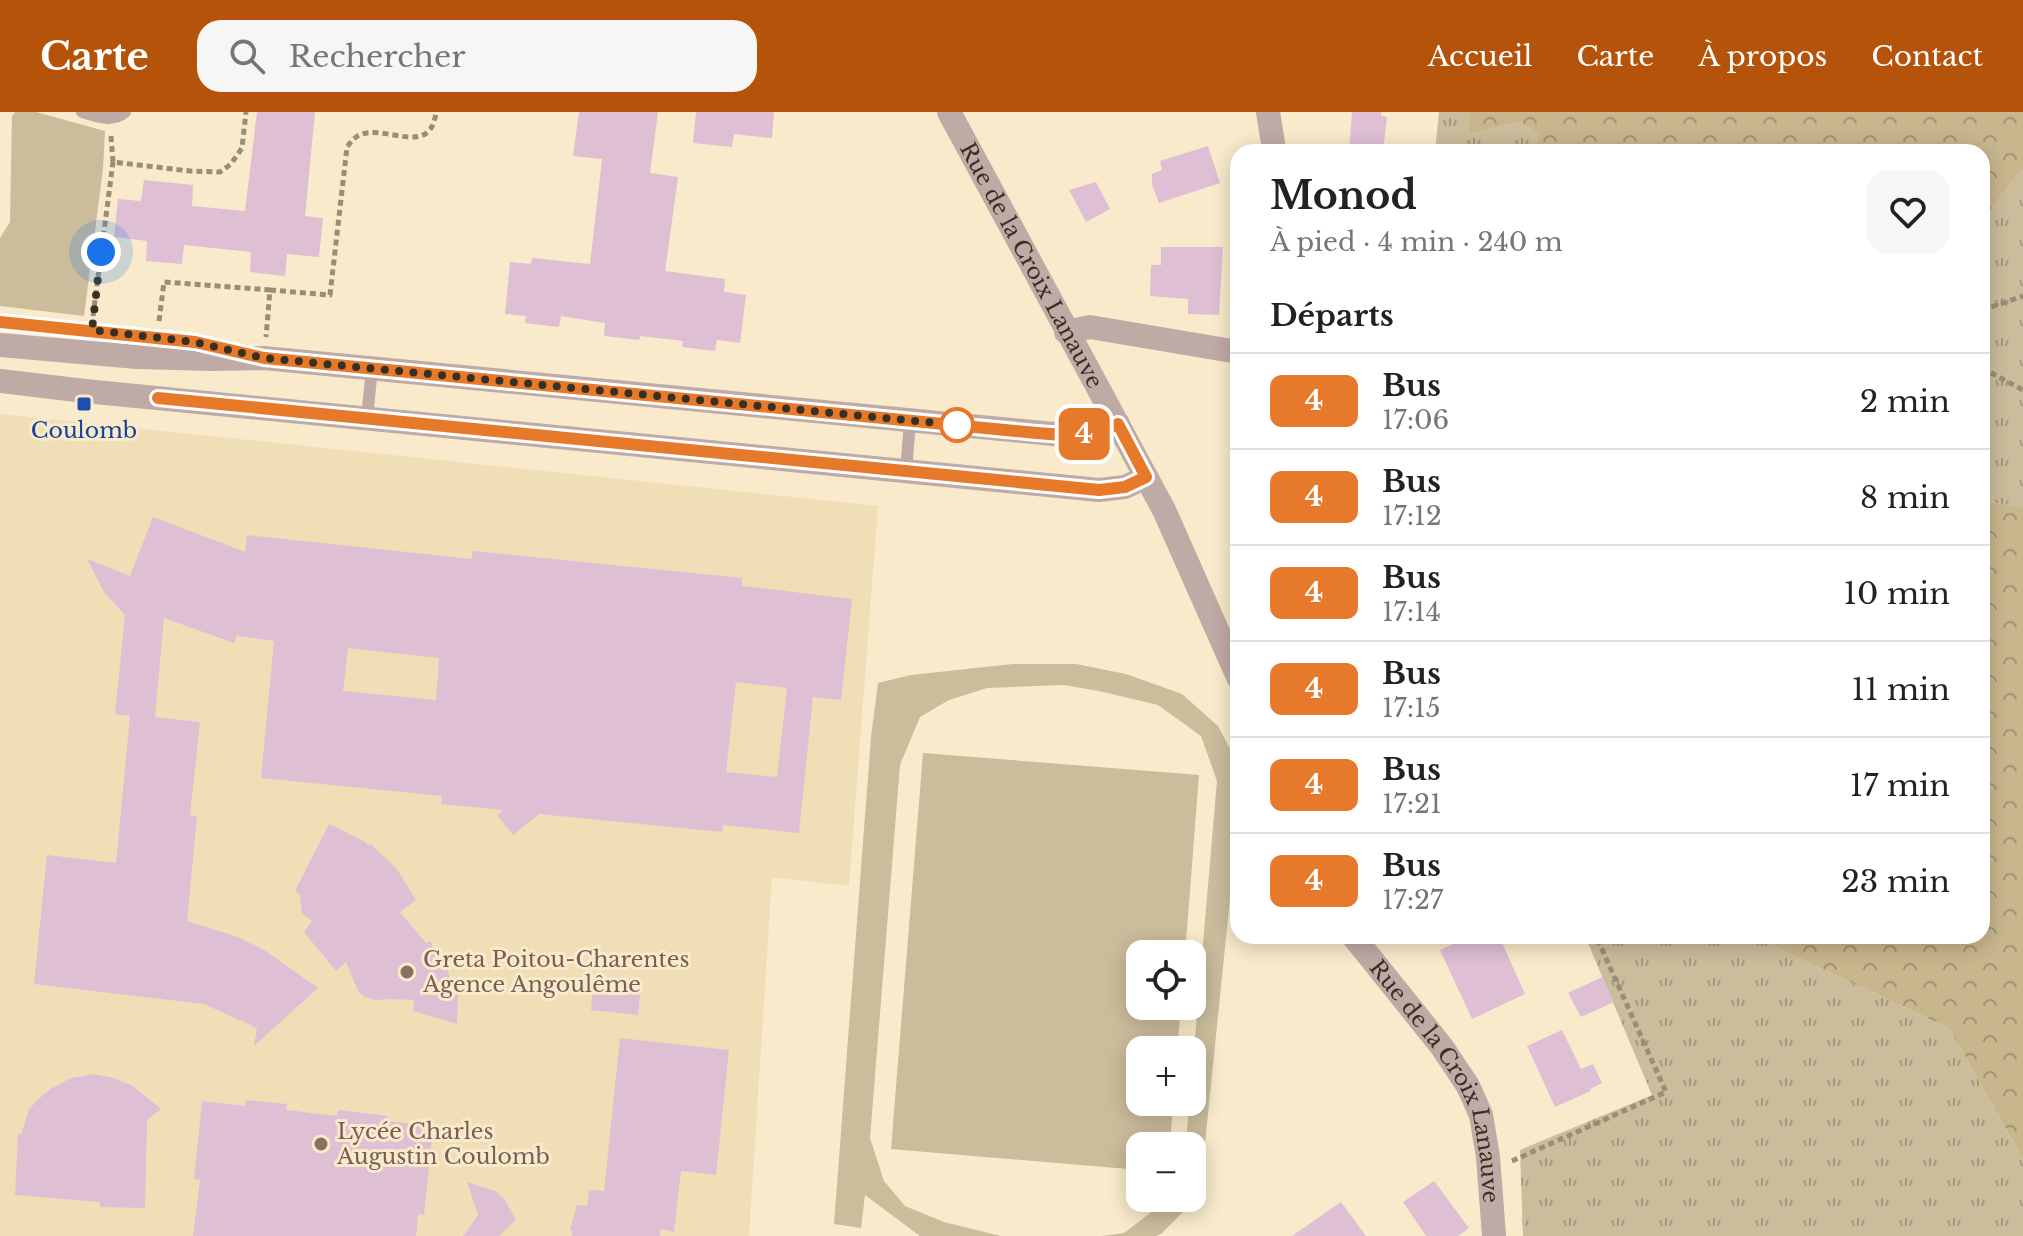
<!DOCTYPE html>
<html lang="fr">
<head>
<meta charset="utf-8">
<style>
  body { margin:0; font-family:"Libre Baskerville",serif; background:#f6f6f6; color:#222; height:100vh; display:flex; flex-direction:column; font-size:30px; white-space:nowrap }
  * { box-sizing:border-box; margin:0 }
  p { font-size:26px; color:#767676 }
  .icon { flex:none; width:44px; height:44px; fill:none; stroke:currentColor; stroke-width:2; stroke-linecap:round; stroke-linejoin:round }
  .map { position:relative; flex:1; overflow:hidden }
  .details { position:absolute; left:1230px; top:32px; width:760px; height:800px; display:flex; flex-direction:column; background:#fff; border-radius:24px; box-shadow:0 4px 20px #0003 }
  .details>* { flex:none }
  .badge { padding:0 16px; border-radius:12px; font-size:28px; line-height:52px }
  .controls { position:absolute; left:1126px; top:828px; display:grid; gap:16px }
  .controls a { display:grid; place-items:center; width:80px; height:80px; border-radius:16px; background:#fff; box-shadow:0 4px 20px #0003; font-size:40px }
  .you { position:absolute; width:40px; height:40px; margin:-20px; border:6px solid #fff; border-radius:50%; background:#1a73e8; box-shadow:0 0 0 12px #1a73e833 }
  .map>.badge { position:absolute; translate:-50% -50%; box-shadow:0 0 0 4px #fff }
  h2 { padding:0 40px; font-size:30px; line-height:72px }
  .round { display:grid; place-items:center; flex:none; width:84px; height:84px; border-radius:24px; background:#f6f6f6 }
  .summary { display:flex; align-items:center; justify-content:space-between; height:136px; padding:0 40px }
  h1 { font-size:38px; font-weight:700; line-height:60px }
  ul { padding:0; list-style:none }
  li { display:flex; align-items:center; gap:24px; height:96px; padding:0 40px; border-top:2px solid #e0e0e0 }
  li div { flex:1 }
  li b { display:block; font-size:30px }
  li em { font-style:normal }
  li .badge { min-width:88px; font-weight:700; text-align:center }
  header { display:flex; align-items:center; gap:48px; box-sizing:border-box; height:112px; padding:0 40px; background:#b45309; color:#fff }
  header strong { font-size:38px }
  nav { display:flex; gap:44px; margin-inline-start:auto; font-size:28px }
  .search { width:560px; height:72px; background:#f6f6f6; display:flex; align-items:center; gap:20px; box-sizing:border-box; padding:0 28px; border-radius:24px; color:#767676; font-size:30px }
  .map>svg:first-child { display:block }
  .built { fill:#f0deb7 }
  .grass { fill:url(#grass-tufts) }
  .forest { fill:url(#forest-crowns) }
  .park { fill:#cbbc9b }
  .building { fill:#debfd4; fill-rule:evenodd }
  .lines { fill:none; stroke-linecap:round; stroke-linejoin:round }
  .path { stroke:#988e78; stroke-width:5; stroke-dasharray:6 4; stroke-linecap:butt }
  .lane { stroke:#c0aaa6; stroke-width:12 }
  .street { stroke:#c0aaa6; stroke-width:24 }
  .line-casing { stroke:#fff; stroke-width:18 }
  .line { stroke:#e7792b; stroke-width:12 }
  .walk { stroke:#373125; stroke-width:8; stroke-dasharray:0 14.4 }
  .transit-dot { fill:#1a4fb4; stroke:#f8eaca; stroke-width:3 }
  .stop-dot { fill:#fff; stroke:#e7792b; stroke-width:4 }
  .education-dot { fill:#8d6e63; stroke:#f8eaca; stroke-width:3 }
  .labels { text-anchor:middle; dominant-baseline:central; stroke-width:6; stroke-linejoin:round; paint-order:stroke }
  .street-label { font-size:22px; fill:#373125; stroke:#f8eaca }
  .transit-label { font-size:22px; fill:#164399; stroke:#f8eaca }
  .education-label { font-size:22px; fill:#785e54; stroke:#f8eaca; text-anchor:start }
</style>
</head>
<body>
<header>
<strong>Carte</strong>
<div class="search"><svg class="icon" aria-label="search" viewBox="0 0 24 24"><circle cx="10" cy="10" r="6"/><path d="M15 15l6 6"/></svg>Rechercher</div>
<nav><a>Accueil</a><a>Carte</a><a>À propos</a><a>Contact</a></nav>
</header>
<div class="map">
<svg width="2023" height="1124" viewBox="0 0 2023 1124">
  <defs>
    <pattern id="grass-tufts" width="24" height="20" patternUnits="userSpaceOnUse" patternTransform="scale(2)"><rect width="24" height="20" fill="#cbbc9b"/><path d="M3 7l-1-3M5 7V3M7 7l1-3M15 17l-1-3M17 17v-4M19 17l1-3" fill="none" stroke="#a6997e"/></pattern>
    <pattern id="forest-crowns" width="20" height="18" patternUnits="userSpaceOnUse" patternTransform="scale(2)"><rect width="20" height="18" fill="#c8b68d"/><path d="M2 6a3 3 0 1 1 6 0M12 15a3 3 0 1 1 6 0" fill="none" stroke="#a39573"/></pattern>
  </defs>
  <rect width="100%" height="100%" fill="#f8eaca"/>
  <path class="built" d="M 0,302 L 878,394 L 849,774 L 772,765 L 749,1124 L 0,1124 Z"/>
  <path class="grass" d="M 1439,0 L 1469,0 L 1467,23 L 1520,10 L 1539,23 L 1533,40 L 1435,40 Z
    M 2021,58 L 2023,59 L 2023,395 L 1982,389 L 1982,109 Z
    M 1585,824 L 1752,824 L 1949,916 L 2023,1047 L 2023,1124 L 1523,1124 L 1520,1038 L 1652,983 Z"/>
  <path class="forest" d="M 1469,0 L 2023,0 L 2023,59 L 2021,58 L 1982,109 L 1982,40 L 1533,40 L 1539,23 L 1520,10 L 1467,23 Z
    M 1982,389 L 2023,395 L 2023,1047 L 1949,916 L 1752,824 L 1982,824 Z"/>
  <path class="park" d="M 36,0 L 105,19 L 103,57 L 84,204 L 0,194 L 0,126 L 10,110 L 12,4 L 15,0 Z
    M 1013,552 L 1076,552 L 1126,562 L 1182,582 L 1218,614 L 1238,652 L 1238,708 L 1204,1041 L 1194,1089 L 1161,1122 L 1156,1124 L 1102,1124 L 1124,1121 L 1170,1086 L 1192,1086 L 1192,1034 L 1186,1034 L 1189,990 L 1192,990 L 1192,960 L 1217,669 L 1201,624 L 1158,593 L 1099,579 L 1064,573 L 987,576 L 949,588 L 920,605 L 900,653 L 870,1026 L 884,1069 L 905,1094 L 944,1110 L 1001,1124 L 920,1124 L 865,1083 L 861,1116 L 834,1112 L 871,625 L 878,571 L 911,563 Z
    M 923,641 L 1199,663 L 1185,842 L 1140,842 L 1140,894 L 1181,894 L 1177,938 L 1140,938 L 1140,990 L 1173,990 L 1170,1034 L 1140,1034 L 1140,1058 L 891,1037 Z"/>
  <path class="building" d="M 257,0 L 315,0 L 305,104 L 323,106 L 319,145 L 287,142 L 285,164 L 250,160 L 251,140 L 184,133 L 182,152 L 146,149 L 147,129 L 114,125 L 118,87 L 141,89 L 144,68 L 193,73 L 192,94 L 245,99 Z
    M 579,0 L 658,0 L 650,61 L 678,65 L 665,159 L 725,167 L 724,180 L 746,183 L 740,231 L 717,228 L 715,239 L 682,235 L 683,229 L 640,224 L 639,228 L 604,224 L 605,211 L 561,204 L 559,215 L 525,211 L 526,204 L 505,202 L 510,150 L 531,152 L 532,146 L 590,152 L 602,47 L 573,44 Z
    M 696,0 L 774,0 L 772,26 L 734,22 L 732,35 L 693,31 Z
    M 1352,0 L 1381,0 L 1381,4 L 1387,5 L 1383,40 L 1350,40 L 1349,38 Z
    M 1208,34 L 1220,71 L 1159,91 L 1152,72 L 1152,62 L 1162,58 L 1160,49 Z
    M 1096,70 L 1110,97 L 1086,110 L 1069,78 Z
    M 1161,135 L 1223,135 L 1219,203 L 1188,202 L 1188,187 L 1150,184 L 1151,153 L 1161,153 Z
    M 153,405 L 245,440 L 247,423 L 472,447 L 472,439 L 742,466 L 742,474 L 852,487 L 841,588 L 813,585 L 799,721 L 723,713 L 722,720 L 539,702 L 513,723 L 497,703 L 503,698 L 441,692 L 442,684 L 261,666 L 274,529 L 237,524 L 234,531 L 164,506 L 155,605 L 200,610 L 190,703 L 197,704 L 187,809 L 238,825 L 266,839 L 318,876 L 254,934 L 257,916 L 204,892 L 34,872 L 47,743 L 116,751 L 130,604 L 115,602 L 125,503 L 104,480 L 87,447 L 130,464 ZM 348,536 L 439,546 L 436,588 L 343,579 ZM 736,570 L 787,576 L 777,665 L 726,660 Z
    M 329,712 L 367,731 L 367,733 L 372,733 L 397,757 L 416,788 L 400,800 L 426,831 L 430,829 L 442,855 L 447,854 L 453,882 L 458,882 L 457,912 L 413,899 L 414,888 L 388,887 L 376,888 L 364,885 L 358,879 L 346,850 L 336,859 L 304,820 L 312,809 L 302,802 L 300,782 L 295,779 Z
    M 1470,824 L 1499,824 L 1525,882 L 1472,907 L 1440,838 Z
    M 1602,865 L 1614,890 L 1581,905 L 1568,881 Z
    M 593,872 L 641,876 L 638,903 L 591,898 Z
    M 1562,918 L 1581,957 L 1593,952 L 1602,971 L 1590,977 L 1591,979 L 1555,995 L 1527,934 Z
    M 620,926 L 729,938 L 716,1063 L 681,1059 L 674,1120 L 661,1117 L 660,1124 L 572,1124 L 572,1119 L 570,1118 L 577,1093 L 587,1094 L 589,1078 L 604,1079 Z
    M 94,962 L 114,966 L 133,974 L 161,997 L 147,1008 L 145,1096 L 100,1095 L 100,1090 L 15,1083 L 18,1022 L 21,1022 L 29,998 L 36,989 L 52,976 L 71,966 Z
    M 246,988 L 287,992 L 286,998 L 337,1004 L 338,998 L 388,1004 L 387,1009 L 433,1014 L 424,1103 L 418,1102 L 416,1124 L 193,1124 L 200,1068 L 194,1067 L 202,989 L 245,994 Z
    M 1434,1069 L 1469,1116 L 1458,1124 L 1426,1124 L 1403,1090 Z
    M 467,1070 L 495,1079 L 505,1088 L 516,1108 L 499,1124 L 463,1124 L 478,1103 Z
    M 1341,1090 L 1366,1124 L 1292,1124 Z"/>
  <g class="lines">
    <path class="path" d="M 111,24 L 113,50 L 190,59 L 220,60 L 231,52 L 242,36 L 246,0
      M 270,178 L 330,183 L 347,35 C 351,30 355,24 362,22 C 389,14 431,45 436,0
      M 1982,198 L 2023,184
      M 93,204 L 113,50
      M 159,209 L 164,170 L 270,178 L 266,225
      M 1982,256 L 2023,278
      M 1512,1049 L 1666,980 L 1596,824"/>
    <path class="lane" d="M 82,0 C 97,4 112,11 125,0
      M 0,210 L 195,230 L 230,238
      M 367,306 L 372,256
      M 906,360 L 910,309"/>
    <g class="street">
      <path id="s1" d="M 949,0 L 1164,398 L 1238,565"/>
      <path d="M 1268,0 L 1273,31 L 1272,40"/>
      <path d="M 1066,220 L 1090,215 L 1238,240"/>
      <path d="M 0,233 L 137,245 L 213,247 L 264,246 L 1064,323 L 1095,322 L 1118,312"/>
      <path d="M 0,269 L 85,279 L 1099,378 L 1125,375 L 1146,365"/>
      <path id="s2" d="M 1353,824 L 1442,935 L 1468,974 L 1481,1003 L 1488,1045 L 1494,1124"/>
    </g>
  </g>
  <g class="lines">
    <defs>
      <path id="line" d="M 0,210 L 195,230 L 264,246 L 1037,321 C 1070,324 1087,325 1118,312 L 1146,365 L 1125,375 L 1099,378 L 158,286"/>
    </defs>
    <use href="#line" class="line-casing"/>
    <use href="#line" class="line"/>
    <path class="walk" d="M 101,140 L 92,218 L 195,230 L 264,246 L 957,313"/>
  </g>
  <rect class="transit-dot" x="76" y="284" width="16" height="16" rx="4"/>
  <circle class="stop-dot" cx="957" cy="313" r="16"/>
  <g class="education-dot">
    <circle cx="407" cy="860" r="8"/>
    <circle cx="321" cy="1032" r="8"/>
  </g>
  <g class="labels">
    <g class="street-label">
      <text stroke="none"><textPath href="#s1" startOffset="174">Rue de la Croix Lanauve</textPath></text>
      <text stroke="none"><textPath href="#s2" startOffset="172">Rue de la Croix Lanauve</textPath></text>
    </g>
    <g class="transit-label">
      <text x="84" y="318">Coulomb</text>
    </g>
    <g class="education-label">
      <text x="423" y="847">Greta Poitou-Charentes<tspan x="423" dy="25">Agence Angoulême</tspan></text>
      <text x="337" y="1019">Lycée Charles<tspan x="337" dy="25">Augustin Coulomb</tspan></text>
    </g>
  </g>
</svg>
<div class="controls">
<a><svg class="icon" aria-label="locate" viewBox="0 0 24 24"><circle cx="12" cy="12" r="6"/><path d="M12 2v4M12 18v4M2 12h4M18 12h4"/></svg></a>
<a>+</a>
<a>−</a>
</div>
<div class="you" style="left:101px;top:140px"></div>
<b class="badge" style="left:1084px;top:322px;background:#e7792b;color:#fff">4</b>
<section class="details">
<div class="summary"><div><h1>Monod</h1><p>À pied · 4 min · 240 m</p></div><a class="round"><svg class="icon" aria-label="heart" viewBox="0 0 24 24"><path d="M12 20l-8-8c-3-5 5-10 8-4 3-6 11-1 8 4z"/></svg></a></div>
<h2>Départs</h2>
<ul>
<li><span class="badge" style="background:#e7792b;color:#fff">4</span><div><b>Bus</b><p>17:06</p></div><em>2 min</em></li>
<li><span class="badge" style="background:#e7792b;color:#fff">4</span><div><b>Bus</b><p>17:12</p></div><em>8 min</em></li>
<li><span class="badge" style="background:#e7792b;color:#fff">4</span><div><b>Bus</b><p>17:14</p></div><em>10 min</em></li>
<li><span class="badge" style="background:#e7792b;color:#fff">4</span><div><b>Bus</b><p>17:15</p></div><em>11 min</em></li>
<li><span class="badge" style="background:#e7792b;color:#fff">4</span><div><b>Bus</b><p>17:21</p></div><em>17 min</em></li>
<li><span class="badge" style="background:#e7792b;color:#fff">4</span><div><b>Bus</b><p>17:27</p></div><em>23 min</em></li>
</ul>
</section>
</div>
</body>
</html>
